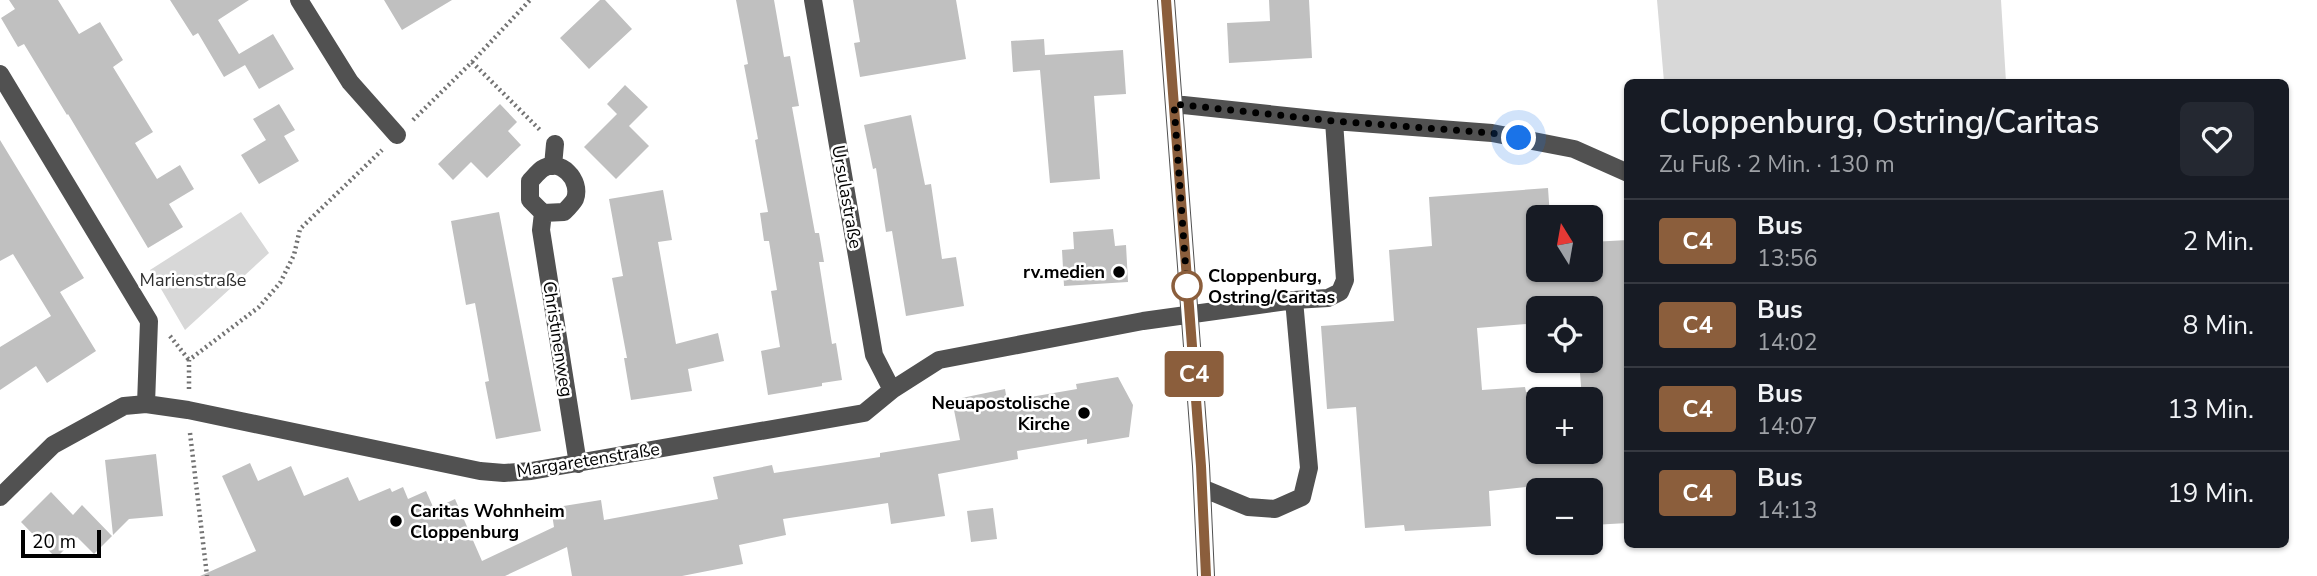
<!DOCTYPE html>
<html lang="de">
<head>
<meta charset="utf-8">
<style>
  body { margin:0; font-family:"Nunito Sans",sans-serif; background:#242831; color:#f1f3f6; height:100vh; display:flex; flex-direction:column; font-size:26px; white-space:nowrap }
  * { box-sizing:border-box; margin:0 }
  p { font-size:23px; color:#9ea1a6 }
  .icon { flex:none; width:38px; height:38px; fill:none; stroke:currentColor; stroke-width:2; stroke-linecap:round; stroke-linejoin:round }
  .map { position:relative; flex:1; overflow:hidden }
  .details { position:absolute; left:1624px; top:79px; width:665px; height:469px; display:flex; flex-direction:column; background:#171b24; border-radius:10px; box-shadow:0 2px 5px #0004 }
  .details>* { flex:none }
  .badge { padding:0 14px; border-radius:5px; font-size:24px; line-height:46px }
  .needle { width:46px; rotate:349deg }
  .fabs { position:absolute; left:1526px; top:205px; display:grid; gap:14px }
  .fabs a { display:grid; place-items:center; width:77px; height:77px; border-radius:10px; background:#171b24; box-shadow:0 2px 5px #0004; font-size:35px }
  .scale { position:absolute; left:21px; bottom:18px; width:80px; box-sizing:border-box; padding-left:7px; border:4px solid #000; border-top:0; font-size:19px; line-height:24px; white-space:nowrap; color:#000; -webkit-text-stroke:5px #fff; paint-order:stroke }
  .you { position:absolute; width:35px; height:35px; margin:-18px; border:5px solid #fff; border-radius:50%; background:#1a73e8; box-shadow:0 0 0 10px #1a73e833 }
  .map>.badge { position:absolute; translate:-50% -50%; box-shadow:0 0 0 4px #fff }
  .round { display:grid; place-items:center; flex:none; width:74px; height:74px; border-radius:10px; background:#242831 }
  .head { display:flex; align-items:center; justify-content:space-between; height:119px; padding:0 35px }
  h1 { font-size:33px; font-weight:600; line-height:52px }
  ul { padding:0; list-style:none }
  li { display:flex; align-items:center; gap:21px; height:84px; padding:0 35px; border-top:2px solid #363941 }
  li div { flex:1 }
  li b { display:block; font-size:26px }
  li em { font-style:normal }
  li .badge { min-width:77px; font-weight:700; text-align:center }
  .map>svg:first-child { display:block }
  .green { fill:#d8d8d8 }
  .building { fill:#c0c0c0; fill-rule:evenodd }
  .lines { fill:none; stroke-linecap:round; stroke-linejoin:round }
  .path { stroke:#737373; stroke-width:4.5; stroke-dasharray:2 3.5; stroke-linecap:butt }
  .minor { stroke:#515151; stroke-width:18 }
  .line-casing { stroke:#fff; stroke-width:16 }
  .line { stroke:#8b5e3c; stroke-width:10 }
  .walk { stroke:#000; stroke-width:7; stroke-dasharray:0 12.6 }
  .poi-dot { fill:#000; stroke:#fff; stroke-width:2.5 }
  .stop-dot { fill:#fff; stroke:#8b5e3c; stroke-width:3.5 }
  .labels { text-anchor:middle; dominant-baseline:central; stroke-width:5; stroke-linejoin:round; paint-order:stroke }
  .street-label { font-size:18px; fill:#000; stroke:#fff }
  .poi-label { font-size:18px; font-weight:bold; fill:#000; stroke:#fff; text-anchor:end }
  .stop-label { font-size:18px; font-weight:bold; fill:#000; stroke:#fff; text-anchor:start }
  .park-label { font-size:18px; fill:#2f2f2f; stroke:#fff }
</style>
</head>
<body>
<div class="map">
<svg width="2317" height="576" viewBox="0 0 2317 576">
  <rect width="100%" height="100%" fill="#fff"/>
  <path class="green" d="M 1657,0 L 2001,0 L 2006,82 L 1664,82 Z
    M 241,212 L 269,253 L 185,330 L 150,270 Z"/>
  <path class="building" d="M 9,0 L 58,0 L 79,34 L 100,22 L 123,60 L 113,67 L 153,132 L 135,143 L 157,179 L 180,165 L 194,189 L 169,204 L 183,227 L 148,248 L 68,114 L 67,115 L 24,44 L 18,47 L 1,18 L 15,9 Z
    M 170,0 L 249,0 L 218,20 L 239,54 L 273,34 L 294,69 L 259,89 L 245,65 L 224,77 L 198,33 L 193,36 Z
    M 384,0 L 452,0 L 402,30 Z
    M 600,0 L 605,0 L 632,29 L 589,69 L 560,38 Z
    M 736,0 L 774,0 L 784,57 L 790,56 L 799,106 L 792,107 L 815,233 L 819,233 L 824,262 L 819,262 L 832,344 L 836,343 L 842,380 L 822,383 L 822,386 L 768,395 L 761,351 L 780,347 L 771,291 L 777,290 L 769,241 L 764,241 L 760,213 L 768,212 L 755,140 L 758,139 L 744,65 L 748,64 Z
    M 853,0 L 956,0 L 966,59 L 860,77 L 854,43 L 860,42 Z
    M 1269,0 L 1309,0 L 1312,58 L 1229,63 L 1227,23 L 1270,21 Z
    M 1044,39 L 1045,55 L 1123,50 L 1126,94 L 1094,96 L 1100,179 L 1050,183 L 1040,70 L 1013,72 L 1011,41 Z
    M 625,85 L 648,107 L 629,126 L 607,104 Z
    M 279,104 L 295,130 L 284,136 L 299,161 L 259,184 L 241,155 L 266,140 L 253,119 Z
    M 500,104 L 517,122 L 508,131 L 521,145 L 487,178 L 471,162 L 453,180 L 438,164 Z
    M 617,114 L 649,146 L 616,179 L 584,147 Z
    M 911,115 L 925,185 L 931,184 L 942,259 L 956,257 L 964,306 L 906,316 L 892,231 L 886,232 L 876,168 L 873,169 L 864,125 Z
    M 0,140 L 84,278 L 60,292 L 96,351 L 47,383 L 36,366 L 0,390 L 0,347 L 51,316 L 13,254 L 0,261 Z
    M 1548,188 L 1550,217 L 1538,217 L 1538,270 L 1591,270 L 1591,242 L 1628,240 L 1628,523 L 1592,525 L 1591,490 L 1589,490 L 1588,480 L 1489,491 L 1491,526 L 1405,531 L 1404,525 L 1365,528 L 1356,407 L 1327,409 L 1321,326 L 1394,321 L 1389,250 L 1432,246 L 1429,197 ZM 1538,308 L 1591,308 L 1591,360 L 1579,360 L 1582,399 L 1591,399 L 1591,452 L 1538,452 L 1538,391 L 1526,392 L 1525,387 L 1482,390 L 1477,328 L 1538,323 Z
    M 663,190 L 672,240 L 658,242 L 676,344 L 718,333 L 724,361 L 688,369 L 692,391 L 631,400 L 624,358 L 627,358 L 612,278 L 623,276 L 609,199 Z
    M 499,212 L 541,431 L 496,439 L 485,382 L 489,381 L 475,303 L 466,305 L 451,221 Z
    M 1113,229 L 1115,246 L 1126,245 L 1128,282 L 1064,286 L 1062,250 L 1074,249 L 1073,232 Z
    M 1118,377 L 1133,405 L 1129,437 L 1087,444 L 1087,439 L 1017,451 L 1018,459 L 938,474 L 945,516 L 891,524 L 888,503 L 783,519 L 786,535 L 739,545 L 743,564 L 682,576 L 572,576 L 567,547 L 505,576 L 200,576 L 256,551 L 222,476 L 250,463 L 258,481 L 291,466 L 304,496 L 348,477 L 359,501 L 390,488 L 392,492 L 403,487 L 408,499 L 426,491 L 434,509 L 455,499 L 482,561 L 554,527 L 551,508 L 601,500 L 604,520 L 718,499 L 713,477 L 772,465 L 774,473 L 880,457 L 880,453 L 960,440 L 952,400 L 1005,389 L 1007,401 L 1077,389 L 1076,384 Z
    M 156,454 L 163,516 L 129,519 L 113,535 L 105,460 Z
    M 51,492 L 73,515 L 82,505 L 112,536 L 94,554 L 77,537 L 56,558 L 21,522 Z
    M 993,508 L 997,539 L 971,542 L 967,511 Z"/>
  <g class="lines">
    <path class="path" d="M 472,62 L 541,131
      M 413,120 L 472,62 L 530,0
      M 170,336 L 189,360
      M 189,389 L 189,360 L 259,307 L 280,283 L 294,255 L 300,229 L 382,150
      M 190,433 L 207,576"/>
    <path class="minor" d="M 299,0 L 350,82 L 397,135
      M 813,0 L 874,355 L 892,390
      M 1166,0 L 1201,466 L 1206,576
      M 0,74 L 149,321 L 146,404
      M 1174,104 L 1334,121 L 1345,280 L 1340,292 L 1328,298 L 1294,300
      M 1334,121 L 1492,133 L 1574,149 L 1628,173
      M 553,166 L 555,144
      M 543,213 L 564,212 C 568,208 573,203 575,199 C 582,180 560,157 542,169 C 538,172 534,177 530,181 L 530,200 L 543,213 L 541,230 L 578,464
      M 0,497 L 53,445 L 124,406 L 146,404 L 188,410 L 480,471 L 504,473 L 531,471 L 864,413 L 892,390 L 939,360 L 1143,321 L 1294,300 L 1309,468 L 1302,497 L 1275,509 L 1248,507 L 1202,488"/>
  </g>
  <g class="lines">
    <defs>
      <path id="line" d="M 1166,0 L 1201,466 L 1206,576"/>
    </defs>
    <use href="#line" class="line-casing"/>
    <use href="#line" class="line"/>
    <path class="walk" d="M 1187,286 L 1174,104 L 1334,121 L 1492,133 L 1519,138"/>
  </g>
  <g class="poi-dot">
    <circle cx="1119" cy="272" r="7"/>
    <circle cx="1084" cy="413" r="7"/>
    <circle cx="396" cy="521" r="7"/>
  </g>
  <circle class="stop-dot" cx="1187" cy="286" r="14"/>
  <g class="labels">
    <g class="street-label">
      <text transform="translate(847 197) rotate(80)">Ursulastraße</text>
      <text transform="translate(558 339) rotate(81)">Christinenweg</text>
      <text transform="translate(588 460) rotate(-9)">Margaretenstraße</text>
    </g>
    <g class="poi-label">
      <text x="1105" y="272">rv.medien</text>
      <text x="1070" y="403">Neuapostolische<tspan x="1070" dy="21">Kirche</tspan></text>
      <text x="410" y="511" text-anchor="start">Caritas Wohnheim<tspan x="410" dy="21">Cloppenburg</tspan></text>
    </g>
    <g class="stop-label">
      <text x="1208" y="276">Cloppenburg,<tspan x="1208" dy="21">Ostring/Caritas</tspan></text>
    </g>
    <g class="park-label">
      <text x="193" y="280">Marienstraße</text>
    </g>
  </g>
</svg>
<div class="fabs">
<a><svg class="needle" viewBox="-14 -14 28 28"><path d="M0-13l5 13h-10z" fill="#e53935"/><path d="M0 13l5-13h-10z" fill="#9ea1a6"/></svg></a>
<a><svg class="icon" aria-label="locate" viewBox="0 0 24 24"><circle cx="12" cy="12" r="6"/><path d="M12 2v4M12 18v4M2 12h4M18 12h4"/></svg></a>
<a>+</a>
<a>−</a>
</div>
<div class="scale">20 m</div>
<div class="you" style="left:1519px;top:138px"></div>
<b class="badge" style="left:1194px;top:374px;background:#8b5e3c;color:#fff">C4</b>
<section class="details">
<div class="head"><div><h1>Cloppenburg, Ostring/Caritas</h1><p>Zu Fuß · 2 Min. · 130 m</p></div><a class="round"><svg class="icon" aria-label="heart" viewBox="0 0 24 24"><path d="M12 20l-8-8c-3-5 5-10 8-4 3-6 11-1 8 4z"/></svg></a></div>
<ul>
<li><span class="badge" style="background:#8b5e3c;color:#fff">C4</span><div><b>Bus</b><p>13:56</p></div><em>2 Min.</em></li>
<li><span class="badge" style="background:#8b5e3c;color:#fff">C4</span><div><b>Bus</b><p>14:02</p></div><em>8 Min.</em></li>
<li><span class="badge" style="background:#8b5e3c;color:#fff">C4</span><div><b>Bus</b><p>14:07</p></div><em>13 Min.</em></li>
<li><span class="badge" style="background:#8b5e3c;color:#fff">C4</span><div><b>Bus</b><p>14:13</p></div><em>19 Min.</em></li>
</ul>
</section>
</div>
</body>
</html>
